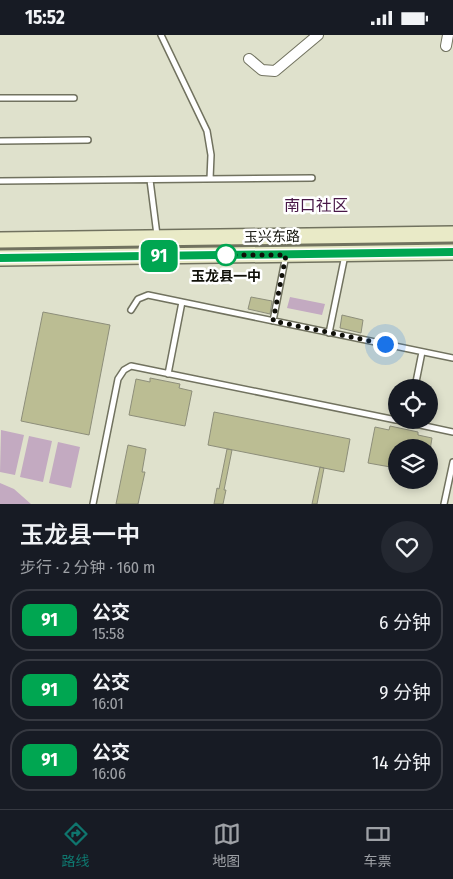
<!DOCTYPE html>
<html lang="zh">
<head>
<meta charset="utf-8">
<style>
  body { margin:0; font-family:"Fira Sans Condensed","Noto Sans SC",sans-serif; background:#242831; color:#f1f3f6; height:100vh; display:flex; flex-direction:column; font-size:19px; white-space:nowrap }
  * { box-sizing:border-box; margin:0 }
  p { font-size:16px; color:#9ea1a6 }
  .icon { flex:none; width:28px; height:28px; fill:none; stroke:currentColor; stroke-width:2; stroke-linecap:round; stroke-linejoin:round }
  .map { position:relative; height:469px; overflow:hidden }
  .side { display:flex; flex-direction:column; background:#171b24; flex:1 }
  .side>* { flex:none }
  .badge { padding:0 10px; border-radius:8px; font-size:18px; line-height:32px }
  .controls { position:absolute; left:388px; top:344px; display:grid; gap:10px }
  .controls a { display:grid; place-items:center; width:50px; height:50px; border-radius:50%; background:#171b24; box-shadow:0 2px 8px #0003; font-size:25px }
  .you { position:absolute; width:25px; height:25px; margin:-12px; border:4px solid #fff; border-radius:50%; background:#1a73e8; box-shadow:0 0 0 8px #1a73e833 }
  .map>.badge { position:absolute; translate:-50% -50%; box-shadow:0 0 0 2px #fff }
  .round { display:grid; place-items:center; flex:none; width:52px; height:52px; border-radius:26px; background:#242831 }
  .summary { display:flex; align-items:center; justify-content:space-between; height:85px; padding:0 20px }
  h1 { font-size:24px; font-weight:600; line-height:38px }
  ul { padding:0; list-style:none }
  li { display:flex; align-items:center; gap:15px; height:62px; margin:0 10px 8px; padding:0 10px; border:2px solid #363941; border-radius:20px }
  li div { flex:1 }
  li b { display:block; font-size:19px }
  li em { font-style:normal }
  li .badge { min-width:55px; font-weight:700; text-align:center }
  .status { display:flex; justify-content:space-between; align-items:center; height:35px; padding:0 25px; background:#171b24; direction:ltr }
  .status svg { height:14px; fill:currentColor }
  .dock { display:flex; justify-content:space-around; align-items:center; height:70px; border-top:1px solid #363941; background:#171b24; font-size:14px; color:#9ea1a6 }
  .dock a { display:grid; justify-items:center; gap:2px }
  .dock .selected { color:#0f766e }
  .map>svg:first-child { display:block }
  .green { fill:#c3aac1 }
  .building { fill:#bbbd93; stroke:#8d8e7a }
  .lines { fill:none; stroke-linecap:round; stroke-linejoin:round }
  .service-casing { stroke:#71725f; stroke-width:8 }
  .minor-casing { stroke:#71725f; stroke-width:12 }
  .secondary-casing { stroke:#71725f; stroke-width:18 }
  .service { stroke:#fff; stroke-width:5 }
  .minor { stroke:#fff; stroke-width:10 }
  .secondary { stroke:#e9eac7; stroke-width:15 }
  .line-casing { stroke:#fff; stroke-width:11 }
  .line { stroke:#00a651; stroke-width:8 }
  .walk { stroke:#101009; stroke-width:5; stroke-dasharray:0 9 }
  .stop-dot { fill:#fff; stroke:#00a651; stroke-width:2.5 }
  .labels { text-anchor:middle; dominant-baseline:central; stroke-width:5; stroke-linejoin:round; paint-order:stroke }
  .street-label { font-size:14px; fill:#101009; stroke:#fff }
  .stop-label { font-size:14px; font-weight:bold; fill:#101009; stroke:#fff }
  .quarter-label { font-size:16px; fill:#481747; stroke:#fff }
</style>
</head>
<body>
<div class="status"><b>15:52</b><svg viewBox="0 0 49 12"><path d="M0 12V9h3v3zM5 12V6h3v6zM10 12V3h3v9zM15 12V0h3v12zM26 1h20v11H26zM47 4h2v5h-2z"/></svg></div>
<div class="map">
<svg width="453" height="469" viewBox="0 0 453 469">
  <rect width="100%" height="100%" fill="#dfe1cc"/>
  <path class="green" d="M 290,262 L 325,269 L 322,280 L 287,273 Z
    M 1,395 L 24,400 L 15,440 L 0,437 Z
    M 29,401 L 52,406 L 43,447 L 20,442 Z
    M 58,407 L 80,412 L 71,453 L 49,448 Z
    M 0,448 L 14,454 L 31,469 L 0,469 Z"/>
  <path class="building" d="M 251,262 L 272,266 L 270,279 L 248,274 Z
    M 43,277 L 110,290 L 89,400 L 21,386 Z
    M 342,280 L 363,285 L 361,298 L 340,293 Z
    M 150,343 L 180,349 L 179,353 L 192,356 L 185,391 L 129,380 L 136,344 L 150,347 Z
    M 214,377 L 350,404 L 344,437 L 208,410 Z
    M 390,391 L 418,397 L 418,400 L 432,403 L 429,421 L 429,412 L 396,412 L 396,433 L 368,428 L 375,392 L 389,395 Z
    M 128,410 L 146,414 L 142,437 L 145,437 L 138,469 L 116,469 Z
    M 227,414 L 232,415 L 224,455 L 226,455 L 223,469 L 214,469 L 217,453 L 219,454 Z
    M 320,432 L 324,433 L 317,469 L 312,469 Z"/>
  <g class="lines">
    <defs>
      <path id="service" d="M 161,0 L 207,96 L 211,120 L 210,144
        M 0,63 L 74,63
        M 0,106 L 88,105
        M 150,145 L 157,200
        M 0,146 L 312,143
        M 131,275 L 138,264 L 148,260 L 453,323
        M 273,286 L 286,220
        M 329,298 L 345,220
        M 168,339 L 182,267
        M 415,352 L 422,317
        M 397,385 L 453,397
        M 93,469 L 118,344 L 124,335 L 131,331 L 396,385
        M 444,469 L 453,427"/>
      <path id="minor" d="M 446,11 L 448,0
        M 249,24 L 262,35 L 275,36 L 318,0"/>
      <path id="secondary" d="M 0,205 L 453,199
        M 0,223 L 453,217"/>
    </defs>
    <use href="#service" class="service-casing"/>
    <use href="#minor" class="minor-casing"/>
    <use href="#secondary" class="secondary-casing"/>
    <use href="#service" class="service"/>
    <use href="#minor" class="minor"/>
    <use href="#secondary" class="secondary"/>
  </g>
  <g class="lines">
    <defs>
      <path id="line" d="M 0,223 L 453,217"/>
    </defs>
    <use href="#line" class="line-casing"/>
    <use href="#line" class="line"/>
    <path class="walk" d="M 226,220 L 286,220 L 273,286 L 385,309"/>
  </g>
  <circle class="stop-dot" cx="226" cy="220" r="10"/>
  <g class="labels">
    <g class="street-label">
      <text transform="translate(272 202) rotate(-1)">玉兴东路</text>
    </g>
    <g class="stop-label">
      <text x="226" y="241">玉龙县一中</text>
    </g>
    <g class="quarter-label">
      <text x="316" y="170">南口社区</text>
    </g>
  </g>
</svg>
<div class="controls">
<a><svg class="icon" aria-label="locate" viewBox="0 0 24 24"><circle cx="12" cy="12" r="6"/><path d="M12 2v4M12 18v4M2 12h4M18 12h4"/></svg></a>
<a><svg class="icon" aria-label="layers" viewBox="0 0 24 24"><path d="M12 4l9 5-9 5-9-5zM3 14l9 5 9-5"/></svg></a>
</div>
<div class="you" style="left:385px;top:309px"></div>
<b class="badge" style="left:159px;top:221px;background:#00a651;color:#fff">91</b>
</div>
<section class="side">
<div class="summary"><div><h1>玉龙县一中</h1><p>步行 · 2 分钟 · 160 m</p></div><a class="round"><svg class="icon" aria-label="heart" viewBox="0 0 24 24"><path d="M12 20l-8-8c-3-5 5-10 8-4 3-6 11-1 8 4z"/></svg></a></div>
<ul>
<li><span class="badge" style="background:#00a651;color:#fff">91</span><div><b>公交</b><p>15:58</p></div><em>6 分钟</em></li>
<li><span class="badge" style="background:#00a651;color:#fff">91</span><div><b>公交</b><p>16:01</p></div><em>9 分钟</em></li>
<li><span class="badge" style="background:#00a651;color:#fff">91</span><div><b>公交</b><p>16:06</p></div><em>14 分钟</em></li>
</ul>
</section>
<nav class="dock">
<a class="selected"><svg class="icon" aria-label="directions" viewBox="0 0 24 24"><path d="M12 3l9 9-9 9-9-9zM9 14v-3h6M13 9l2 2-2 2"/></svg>路线</a>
<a><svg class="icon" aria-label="map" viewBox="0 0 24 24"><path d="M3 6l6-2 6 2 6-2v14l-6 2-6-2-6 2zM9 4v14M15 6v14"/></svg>地图</a>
<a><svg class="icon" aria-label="tickets" viewBox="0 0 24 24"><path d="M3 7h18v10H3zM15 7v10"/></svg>车票</a>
</nav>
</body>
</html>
